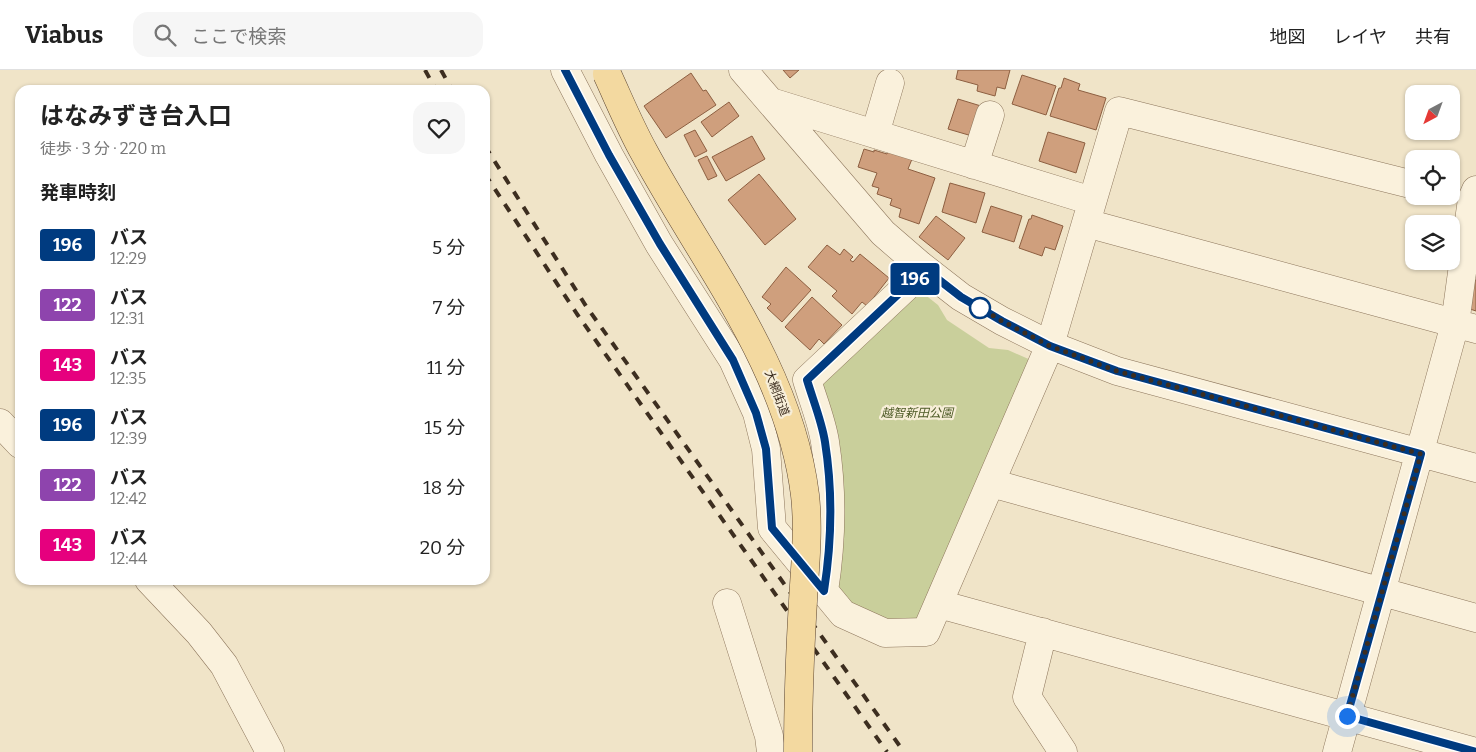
<!DOCTYPE html>
<html lang="ja">
<head>
<meta charset="utf-8">
<style>
  body { margin:0; font-family:Bitter,"Noto Sans JP",serif; background:#f6f6f6; color:#222; height:100vh; display:flex; flex-direction:column; font-size:19px; white-space:nowrap }
  * { box-sizing:border-box; margin:0 }
  p { font-size:16px; color:#767676 }
  .icon { flex:none; width:28px; height:28px; fill:none; stroke:currentColor; stroke-width:2; stroke-linecap:round; stroke-linejoin:round }
  .map { position:relative; flex:1; overflow:hidden }
  .side { position:absolute; left:15px; top:15px; width:475px; height:500px; display:flex; flex-direction:column; background:#fff; border-radius:15px; box-shadow:0 1px 4px #0004 }
  .side>* { flex:none }
  .badge { padding:0 10px; border-radius:4px; font-size:18px; line-height:32px }
  .needle { width:32px; rotate:221deg }
  .fabs { position:absolute; left:1405px; top:15px; display:grid; gap:10px }
  .fabs a { display:grid; place-items:center; width:55px; height:55px; border-radius:10px; background:#fff; box-shadow:0 1px 4px #0004; font-size:25px }
  .you { position:absolute; width:25px; height:25px; margin:-12px; border:4px solid #fff; border-radius:50%; background:#1a73e8; box-shadow:0 0 0 8px #1a73e833 }
  .map>.badge { position:absolute; translate:-50% -50%; box-shadow:0 0 0 2px #fff }
  h2 { padding:0 25px; font-size:19px; line-height:45px }
  .round { display:grid; place-items:center; flex:none; width:52px; height:52px; border-radius:15px; background:#f6f6f6 }
  .overview { display:flex; align-items:center; justify-content:space-between; height:85px; padding:0 25px }
  h1 { font-size:24px; font-weight:700; line-height:38px }
  ul { padding:0; list-style:none }
  li { display:flex; align-items:center; gap:15px; height:60px; padding:0 25px }
  li div { flex:1 }
  li b { display:block; font-size:19px }
  li em { font-style:normal }
  li .badge { min-width:55px; font-weight:700; text-align:center }
  header { display:flex; align-items:center; gap:30px; box-sizing:border-box; height:70px; padding:0 25px; background:#fff; border-bottom:1px solid #e0e0e0 }
  header strong { font-size:24px }
  nav { display:flex; gap:28px; margin-inline-start:auto; font-size:18px }
  .search { width:350px; height:45px; background:#f6f6f6; display:flex; align-items:center; gap:12px; box-sizing:border-box; padding:0 18px; border-radius:15px; color:#767676; font-size:19px }
  .map>svg:first-child { display:block }
  .green { fill:#c9cf9b }
  .building { fill:#cf9f7d; stroke:#8d5f41 }
  .lines { fill:none; stroke-linecap:round; stroke-linejoin:round }
  .minor-casing { stroke:#8d765c; stroke-width:29 }
  .minor { stroke:#faf1dc; stroke-width:28 }
  .rail { stroke:#3d2e20; stroke-width:4; stroke-dasharray:9 9; stroke-linecap:butt }
  .major-bridge-casing { stroke:#5b4430; stroke-width:29; stroke-linecap:butt }
  .major-bridge { stroke:#f3d9a0; stroke-width:28 }
  .line-casing { stroke:#fff; stroke-width:11 }
  .line { stroke:#003b80; stroke-width:8 }
  .walk { stroke:#3d2e20; stroke-width:5; stroke-dasharray:0 9 }
  .stop-dot { fill:#fff; stroke:#003b80; stroke-width:2.5 }
  .labels { text-anchor:middle; dominant-baseline:central; stroke-width:4.5; stroke-linejoin:round; paint-order:stroke }
  .street-label { font-size:12px; fill:#3d2e20; stroke:#f7eed8 }
  .park-label { font-size:12px; font-style:italic; fill:#4d5a26; stroke:#f7eed8 }
</style>
</head>
<body>
<header>
<strong>Viabus</strong>
<div class="search"><svg class="icon" aria-label="search" viewBox="0 0 24 24"><circle cx="10" cy="10" r="6"/><path d="M15 15l6 6"/></svg>ここで検索</div>
<nav><a>地図</a><a>レイヤ</a><a>共有</a></nav>
</header>
<div class="map">
<svg width="1476" height="682" viewBox="0 0 1476 682">
  <rect width="100%" height="100%" fill="#f0e4c8"/>
  <path class="green" d="M 919,220 L 938,235 L 947,250 L 989,278 L 1008,280 L 1033,291 L 925,542 L 916,550 L 878,550 L 847,537 L 837,517 L 822,313 Z"/>
  <path class="building" d="M 783,0 L 799,0 L 790,8 Z
    M 958,0 L 1010,0 L 1005,19 L 997,17 L 995,26 L 977,21 L 978,15 L 956,9 Z
    M 691,3 L 703,21 L 706,20 L 716,35 L 666,68 L 644,36 Z
    M 1022,5 L 1056,16 L 1046,45 L 1012,34 Z
    M 1064,8 L 1080,14 L 1078,20 L 1106,28 L 1096,60 L 1050,46 L 1059,18 L 1061,18 Z
    M 958,29 L 981,36 L 972,66 L 948,59 Z
    M 729,32 L 739,46 L 712,67 L 701,52 Z
    M 695,60 L 707,81 L 695,87 L 684,65 Z
    M 1048,62 L 1085,73 L 1076,103 L 1039,91 Z
    M 752,66 L 765,89 L 726,111 L 712,87 Z
    M 864,79 L 874,82 L 874,80 L 887,84 L 888,81 L 912,89 L 908,99 L 935,108 L 919,154 L 899,147 L 901,139 L 890,135 L 892,129 L 877,124 L 879,118 L 872,116 L 877,103 L 858,97 Z
    M 707,86 L 717,106 L 708,110 L 698,90 Z
    M 759,104 L 796,149 L 765,175 L 728,130 Z
    M 950,113 L 985,123 L 976,153 L 942,142 Z
    M 991,136 L 1022,146 L 1014,172 L 982,162 Z
    M 1032,145 L 1063,156 L 1055,180 L 1045,177 L 1042,186 L 1019,178 L 1029,149 L 1031,149 Z
    M 936,146 L 965,168 L 948,190 L 919,167 Z
    M 827,175 L 840,185 L 844,179 L 853,187 L 850,190 L 853,192 L 860,184 L 889,208 L 867,236 L 862,232 L 852,244 L 832,226 L 837,221 L 808,197 Z
    M 786,197 L 811,220 L 782,252 L 767,238 L 771,234 L 762,227 Z
    M 1475,210 L 1476,210 L 1476,241 L 1467,238 Z
    M 812,227 L 842,255 L 824,274 L 819,269 L 810,280 L 785,257 Z"/>
  <g class="lines">
    <defs>
      <path id="minor" d="M 565,0 L 609,85 L 659,174 L 733,290 L 757,343 L 766,379 L 772,458 L 843,544 L 885,563 L 926,562 L 1050,275 L 1119,41 L 1414,115
        M 743,0 L 883,163 L 920,195 L 961,227 L 1002,251 L 1050,275 L 1117,301 L 1476,398
        M 771,32 L 1092,131
        M 875,64 L 890,13
        M 974,95 L 990,45
        M 1086,153 L 1476,259
        M 0,353 L 20,374
        M 991,413 L 1476,548
        M 149,510 L 199,563 L 224,595 L 270,682
        M 824,521 C 832,470 833,423 825,372 C 822,352 813,330 807,310 L 925,199
        M 727,533 L 769,666 L 771,682
        M 939,534 L 1476,682
        M 1043,562 L 1027,627 L 1063,682
        M 1337,682 L 1455,254 L 1472,129 L 1476,120"/>
    </defs>
    <use href="#minor" class="minor-casing"/>
    <use href="#minor" class="minor"/>
    <path class="rail" d="M 425,0 L 436,20
      M 441,0 L 452,20
      M 485,76 L 586,236 L 904,682
      M 485,104 L 577,244 L 887,682"/>
    <defs>
      <path id="major-bridge" d="M 607,4 C 619,30 630,57 644,82 C 704,193 789,296 805,425 C 809,460 805,496 803,531 C 800,581 798,631 798,682"/>
    </defs>
    <use href="#major-bridge" class="major-bridge-casing"/>
    <use href="#major-bridge" class="major-bridge"/>
  </g>
  <g class="lines">
    <defs>
      <path id="line" d="M 565,0 L 609,85 L 660,174 L 733,290 L 756,343 L 766,379 L 772,458 L 824,521 C 832,470 833,423 825,372 C 822,352 813,330 807,310 L 925,199 L 961,227 L 1002,251 L 1050,276 L 1117,301 L 1421,384 L 1347,646 L 1476,682"/>
    </defs>
    <use href="#line" class="line-casing"/>
    <use href="#line" class="line"/>
    <path class="walk" d="M 980,238 L 975,235 L 1002,251 L 1050,276 L 1117,301 L 1421,384 L 1347,646"/>
  </g>
  <circle class="stop-dot" cx="980" cy="238" r="10"/>
  <g class="labels">
    <g class="street-label">
      <text transform="translate(777 323) rotate(69)">大網街道</text>
    </g>
    <g class="park-label">
      <text x="917" y="343">越智新田公園</text>
    </g>
  </g>
</svg>
<div class="fabs">
<a><svg class="needle" viewBox="-14 -14 28 28"><path d="M0-13l5 13h-10z" fill="#e53935"/><path d="M0 13l5-13h-10z" fill="#767676"/></svg></a>
<a><svg class="icon" aria-label="locate" viewBox="0 0 24 24"><circle cx="12" cy="12" r="6"/><path d="M12 2v4M12 18v4M2 12h4M18 12h4"/></svg></a>
<a><svg class="icon" aria-label="layers" viewBox="0 0 24 24"><path d="M12 4l9 5-9 5-9-5zM3 14l9 5 9-5"/></svg></a>
</div>
<div class="you" style="left:1347px;top:646px"></div>
<b class="badge" style="left:915px;top:209px;background:#003b80;color:#fff">196</b>
<section class="side">
<div class="overview"><div><h1>はなみずき台入口</h1><p>徒歩 · 3 分 · 220 m</p></div><a class="round"><svg class="icon" aria-label="heart" viewBox="0 0 24 24"><path d="M12 20l-8-8c-3-5 5-10 8-4 3-6 11-1 8 4z"/></svg></a></div>
<h2>発車時刻</h2>
<ul>
<li><span class="badge" style="background:#003b80;color:#fff">196</span><div><b>バス</b><p>12:29</p></div><em>5 分</em></li>
<li><span class="badge" style="background:#8e44ad;color:#fff">122</span><div><b>バス</b><p>12:31</p></div><em>7 分</em></li>
<li><span class="badge" style="background:#e6007e;color:#fff">143</span><div><b>バス</b><p>12:35</p></div><em>11 分</em></li>
<li><span class="badge" style="background:#003b80;color:#fff">196</span><div><b>バス</b><p>12:39</p></div><em>15 分</em></li>
<li><span class="badge" style="background:#8e44ad;color:#fff">122</span><div><b>バス</b><p>12:42</p></div><em>18 分</em></li>
<li><span class="badge" style="background:#e6007e;color:#fff">143</span><div><b>バス</b><p>12:44</p></div><em>20 分</em></li>
</ul>
</section>
</div>
</body>
</html>
